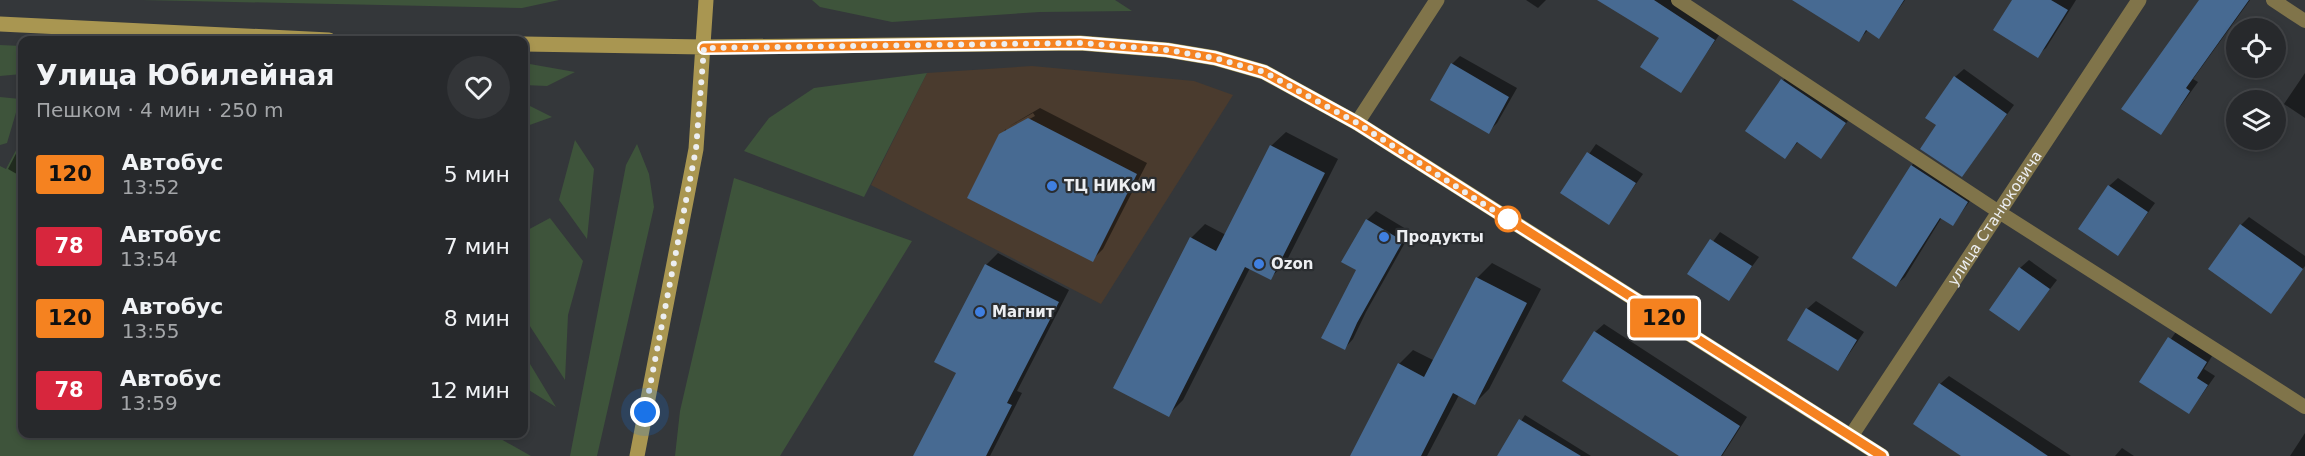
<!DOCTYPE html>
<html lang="ru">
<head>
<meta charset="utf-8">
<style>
  body { margin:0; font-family:"DejaVu Sans",sans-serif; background:#333538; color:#f1f3f6; height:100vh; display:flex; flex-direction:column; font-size:22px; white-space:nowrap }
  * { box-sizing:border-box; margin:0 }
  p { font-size:20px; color:#a4a6a9 }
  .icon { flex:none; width:33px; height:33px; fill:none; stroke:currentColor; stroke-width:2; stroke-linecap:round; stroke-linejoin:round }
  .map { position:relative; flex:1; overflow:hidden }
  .side { position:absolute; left:18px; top:36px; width:510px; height:402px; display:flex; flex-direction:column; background:#27292c; border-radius:12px; box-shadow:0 3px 9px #0003,0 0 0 2px #434548 }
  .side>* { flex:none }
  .badge { padding:0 12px; border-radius:4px; font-size:21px; line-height:39px }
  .buttons { position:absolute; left:2226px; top:18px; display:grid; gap:12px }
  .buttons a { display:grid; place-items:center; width:60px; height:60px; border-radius:50%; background:#27292c; box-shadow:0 3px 9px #0003,0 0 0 2px #434548; font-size:30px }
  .you { position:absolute; width:30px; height:30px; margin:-15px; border:4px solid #fff; border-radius:50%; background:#1a73e8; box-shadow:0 0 0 9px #1a73e833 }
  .map>.badge { position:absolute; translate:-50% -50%; box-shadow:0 0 0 3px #fff }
  .round { display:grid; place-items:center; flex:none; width:63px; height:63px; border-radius:32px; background:#333538 }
  .head { display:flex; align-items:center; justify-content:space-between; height:102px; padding:0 18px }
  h1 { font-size:28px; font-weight:600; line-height:45px }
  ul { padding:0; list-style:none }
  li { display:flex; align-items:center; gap:18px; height:72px; padding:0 18px }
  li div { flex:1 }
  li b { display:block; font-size:22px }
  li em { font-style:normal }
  li .badge { min-width:66px; font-weight:700; text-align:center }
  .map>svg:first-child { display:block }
  .commercial { fill:#4a3b2e }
  .green { fill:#3e543b }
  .shadow { fill:#0007 }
  .building { fill:#476a92 }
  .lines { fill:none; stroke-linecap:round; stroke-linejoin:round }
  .lane { stroke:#80744a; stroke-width:14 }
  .street { stroke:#80744a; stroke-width:15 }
  .secondary { stroke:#a99651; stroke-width:15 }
  .line-casing { stroke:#fff; stroke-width:14 }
  .line { stroke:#f58220; stroke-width:9 }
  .walk { stroke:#eceef1; stroke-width:6; stroke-dasharray:0 10.8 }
  .shop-dot { fill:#3f7fe0; stroke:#2a2d30; stroke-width:2 }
  .stop-dot { fill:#fff; stroke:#f58220; stroke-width:3 }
  .labels { text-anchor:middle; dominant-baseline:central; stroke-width:4.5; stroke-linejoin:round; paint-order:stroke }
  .poi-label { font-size:15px; font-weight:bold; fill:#eceef1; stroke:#2a2d30; text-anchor:start }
  .street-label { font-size:15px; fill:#eceef1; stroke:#2a2d30 }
</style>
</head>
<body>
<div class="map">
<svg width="2305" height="456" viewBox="0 0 2305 456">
  <rect width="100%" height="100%" fill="#34373a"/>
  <path class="commercial" d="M 1032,66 L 1194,81 L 1233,95 L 1101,304 L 871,185 L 927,73 Z"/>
  <path class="green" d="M 141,0 L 559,0 L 522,8 Z
    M 812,0 L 1115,0 L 1132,11 L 1040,12 L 892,22 L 820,7 Z
    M 0,45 L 22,46 L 22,74 L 0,76 Z
    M 524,63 L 575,72 L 547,86 L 524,85 Z
    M 927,73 L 864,197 L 744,151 L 769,118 L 814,88 Z
    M 0,97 L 20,99 L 7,143 L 0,145 Z
    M 524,103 L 552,117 L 524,127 Z
    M 22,139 L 22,434 L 492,434 L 531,456 L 0,456 L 0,166 L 6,169 Z
    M 575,140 L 594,169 L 587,239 L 559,200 Z
    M 637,144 L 649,174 L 654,207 L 597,456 L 570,456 L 626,165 Z
    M 734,178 L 912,241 L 780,456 L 675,456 L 680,411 Z
    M 550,218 L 583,261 L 568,315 L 565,380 L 524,317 L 524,232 Z
    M 524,354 L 556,407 L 524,387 Z"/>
  <path class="shadow" d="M 1526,0 L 1546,0 L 1538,8 Z
    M 1607,0 L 1675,0 L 1722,31 L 1680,91 L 1661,38 Z
    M 1810,0 L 1905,0 L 1879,37 L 1868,30 L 1859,40 Z
    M 2013,0 L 2076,0 L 2046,48 L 2037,56 Z
    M 2200,0 L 2250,0 L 2193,79 L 2198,82 L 2161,133 Z
    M 1460,56 L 1517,88 L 1497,123 L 1488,132 L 1452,64 Z
    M 1964,69 L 2014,105 L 1962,175 L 1938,125 L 1955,77 Z
    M 1790,71 L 1853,114 L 1821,157 L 1798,142 L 1785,157 L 1747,131 Z
    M 2305,73 L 2305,118 L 2284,104 Z
    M 1040,108 L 1147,163 L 1103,249 L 1092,260 L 1001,135 L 1006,129 L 1006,132 L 1035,116 L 1033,113 L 1008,127 Z
    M 1286,132 L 1338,159 L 1285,264 L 1270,278 L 1250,268 L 1183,400 L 1168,415 L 1191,238 L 1205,224 L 1226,235 L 1271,146 Z
    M 22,142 L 22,177 L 8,169 Z
    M 1596,144 L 1643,174 L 1608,223 L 1562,193 Z
    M 1920,157 L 1975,194 L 1953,224 L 1942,217 L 1905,277 L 1896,285 L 1854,257 L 1912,165 Z
    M 2118,178 L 2155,203 L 2118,254 L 2109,186 Z
    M 1376,211 L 1411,232 L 1366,312 L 1353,339 L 1344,349 L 1367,220 Z
    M 2249,217 L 2305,256 L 2305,266 L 2270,312 L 2241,225 Z
    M 1720,232 L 1759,257 L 1728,299 L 1689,274 Z
    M 998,253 L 1069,290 L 1017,391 L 1022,393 L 990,456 L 915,456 L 958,373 L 986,265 Z
    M 2029,260 L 2057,280 L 2019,329 L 2020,268 Z
    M 1492,263 L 1541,289 L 1489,389 L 1475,403 L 1459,395 L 1427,456 L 1351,456 L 1399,364 L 1413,350 L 1435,361 L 1477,278 Z
    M 1816,301 L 1864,332 L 1838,370 L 1807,309 Z
    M 1604,324 L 1747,417 L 1722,456 L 1682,456 L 1595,332 Z
    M 2178,329 L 2214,353 L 2204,369 L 2215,376 L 2189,413 L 2141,381 Z
    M 1949,376 L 2071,456 L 1966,456 L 1940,384 Z
    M 1525,415 L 1591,456 L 1498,456 Z
    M 2305,433 L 2305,456 L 2290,456 Z
    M 2122,448 L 2134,456 L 2115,456 Z"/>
  <path class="building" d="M 1597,0 L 1654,0 L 1715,40 L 1681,93 L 1640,67 L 1659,38 Z
    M 1792,0 L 1904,0 L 1879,39 L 1866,30 L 1859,42 Z
    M 2012,0 L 2051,0 L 2068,10 L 2038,58 L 1993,30 Z
    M 2199,0 L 2249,0 L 2186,88 L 2190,91 L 2161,135 L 2121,109 Z
    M 1451,63 L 1509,97 L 1489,134 L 1430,100 Z
    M 1954,76 L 2007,114 L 1962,177 L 1920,149 L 1936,125 L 1925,118 Z
    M 1781,79 L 1846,123 L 1821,159 L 1797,142 L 1785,159 L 1745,131 Z
    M 1028,118 L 1137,174 L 1093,262 L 967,198 L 999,134 Z
    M 1270,145 L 1325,173 L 1271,280 L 1245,267 L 1169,417 L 1113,388 L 1190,237 L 1216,251 Z
    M 1587,152 L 1636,183 L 1609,225 L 1560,193 Z
    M 1911,165 L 1968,202 L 1953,226 L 1940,218 L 1896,287 L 1852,258 Z
    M 2108,185 L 2148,212 L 2118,256 L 2078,229 Z
    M 1366,219 L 1403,241 L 1357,323 L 1345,350 L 1321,338 L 1356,270 L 1341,262 Z
    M 2240,224 L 2303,269 L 2271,314 L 2208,269 Z
    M 1710,239 L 1752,266 L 1729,301 L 1687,274 Z
    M 985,264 L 1059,302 L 1007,403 L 1012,405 L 986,456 L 913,456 L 956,373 L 934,362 Z
    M 2019,267 L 2050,289 L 2019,331 L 1989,310 Z
    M 1476,277 L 1527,303 L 1475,405 L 1453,393 L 1421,456 L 1350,456 L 1398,363 L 1424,377 Z
    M 1806,308 L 1857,340 L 1838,371 L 1787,340 Z
    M 1594,331 L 1740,426 L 1721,456 L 1679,456 L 1562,381 Z
    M 2168,337 L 2207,362 L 2197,378 L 2208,385 L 2189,414 L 2139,382 Z
    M 1939,383 L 2048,456 L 1961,456 L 1913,424 Z
    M 1519,419 L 1581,456 L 1497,456 Z"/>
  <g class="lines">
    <path class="lane" d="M 1678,0 L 1999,212 L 2305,407
      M 2273,0 L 2305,21"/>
    <g class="street">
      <path d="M 1357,123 L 1437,0"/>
      <path id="s1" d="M 1851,436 L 2139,0"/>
    </g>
    <path class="secondary" d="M 0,24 L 329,40
      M 524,44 L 704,47 L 1080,43 L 1167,50 L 1215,58 L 1264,72 L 1357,123 L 1882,456
      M 637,456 L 696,149 L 706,0"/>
  </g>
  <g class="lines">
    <defs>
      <path id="line" d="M 704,48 L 1080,43 L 1167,50 L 1215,58 L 1264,72 L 1357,123 L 1882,456"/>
    </defs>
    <use href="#line" class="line-casing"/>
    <use href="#line" class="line"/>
    <path class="walk" d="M 645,412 L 696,149 L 704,48 L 1080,43 L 1167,50 L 1215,58 L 1264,72 L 1357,123 L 1510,221 L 1508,219"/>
  </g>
  <g class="shop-dot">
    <circle cx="1052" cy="186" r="6"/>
    <circle cx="1384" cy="237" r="6"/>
    <circle cx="1259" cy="264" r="6"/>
    <circle cx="980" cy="312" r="6"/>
  </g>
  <circle class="stop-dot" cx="1508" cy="219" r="12"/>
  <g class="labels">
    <g class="poi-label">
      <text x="1064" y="186">ТЦ НИКоМ</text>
      <text x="1396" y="237">Продукты</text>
      <text x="1271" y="264">Ozon</text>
      <text x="992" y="312">Магнит</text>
    </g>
    <g class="street-label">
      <text stroke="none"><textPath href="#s1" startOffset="261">улица Станюковича</textPath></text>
    </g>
  </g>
</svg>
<div class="buttons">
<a><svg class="icon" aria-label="locate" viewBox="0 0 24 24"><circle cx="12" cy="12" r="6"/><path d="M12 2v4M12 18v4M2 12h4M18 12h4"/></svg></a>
<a><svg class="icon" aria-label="layers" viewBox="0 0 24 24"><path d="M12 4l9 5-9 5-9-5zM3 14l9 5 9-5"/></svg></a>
</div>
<div class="you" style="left:645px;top:412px"></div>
<b class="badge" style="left:1664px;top:318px;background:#f58220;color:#111">120</b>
<section class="side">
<div class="head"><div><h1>Улица Юбилейная</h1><p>Пешком · 4 мин · 250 m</p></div><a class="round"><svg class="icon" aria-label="heart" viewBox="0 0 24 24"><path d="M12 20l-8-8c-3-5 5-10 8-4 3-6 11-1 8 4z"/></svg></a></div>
<ul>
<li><span class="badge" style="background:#f58220;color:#111">120</span><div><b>Автобус</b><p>13:52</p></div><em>5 мин</em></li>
<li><span class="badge" style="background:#d7263d;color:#fff">78</span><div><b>Автобус</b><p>13:54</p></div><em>7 мин</em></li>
<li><span class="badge" style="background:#f58220;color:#111">120</span><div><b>Автобус</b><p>13:55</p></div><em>8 мин</em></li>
<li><span class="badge" style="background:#d7263d;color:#fff">78</span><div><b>Автобус</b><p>13:59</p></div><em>12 мин</em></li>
</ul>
</section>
</div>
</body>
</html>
